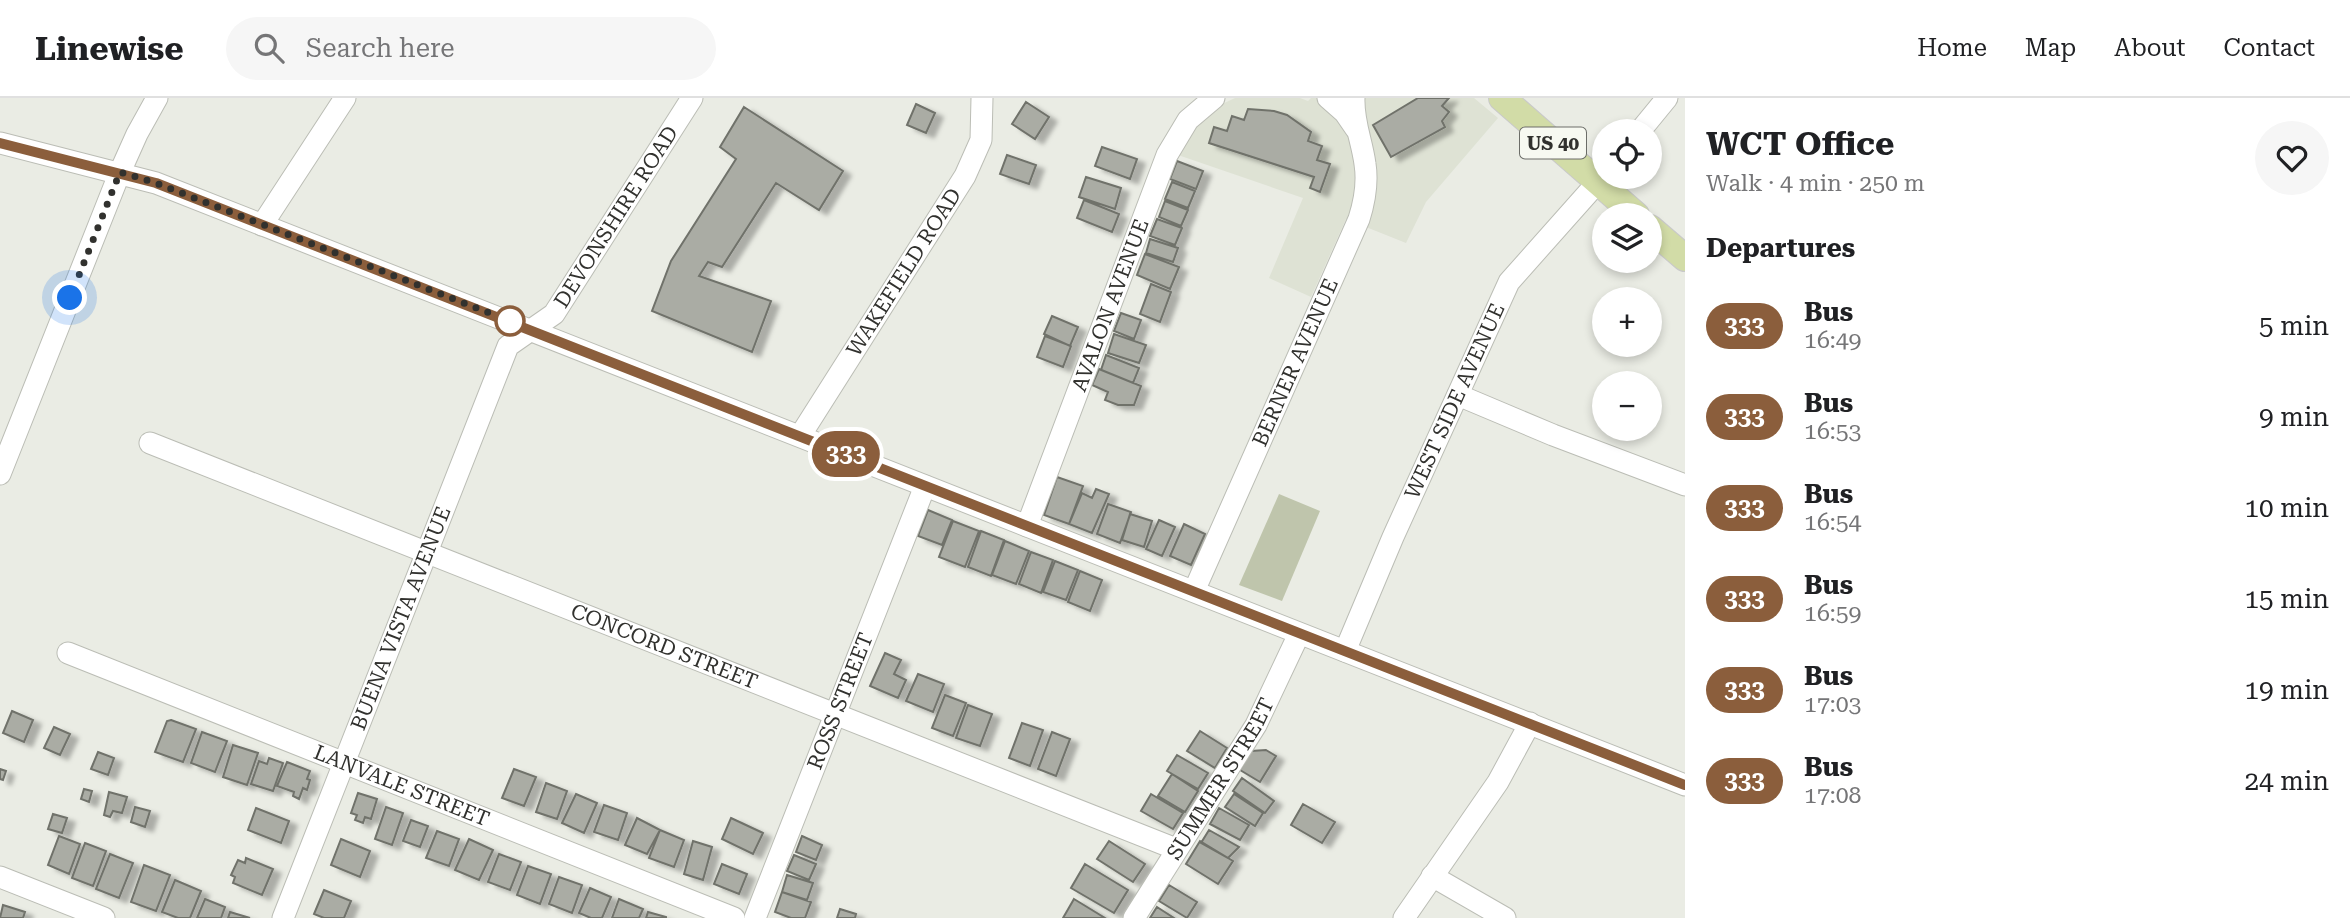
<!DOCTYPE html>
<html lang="en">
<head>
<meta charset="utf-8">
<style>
  body { margin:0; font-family:"Roboto Serif",serif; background:#f6f6f6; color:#202124; height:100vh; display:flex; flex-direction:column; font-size:26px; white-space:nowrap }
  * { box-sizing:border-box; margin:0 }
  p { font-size:23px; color:#757577 }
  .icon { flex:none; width:38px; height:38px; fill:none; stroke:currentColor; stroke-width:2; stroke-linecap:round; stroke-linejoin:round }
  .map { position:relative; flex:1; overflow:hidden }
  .panel { display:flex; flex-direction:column; background:#fff; width:665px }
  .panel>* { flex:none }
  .badge { padding:0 14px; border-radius:23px; font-size:24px; line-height:46px }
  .buttons { position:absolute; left:1592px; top:21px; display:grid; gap:14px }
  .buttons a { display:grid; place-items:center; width:70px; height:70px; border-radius:50%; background:#fff; box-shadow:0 4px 10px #0003; font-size:35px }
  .you { position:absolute; width:35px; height:35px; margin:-18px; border:5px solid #fff; border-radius:50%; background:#1a73e8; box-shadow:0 0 0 10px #1a73e833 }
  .map>.badge { position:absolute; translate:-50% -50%; box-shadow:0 0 0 4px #fff }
  h2 { padding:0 21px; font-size:26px; line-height:63px }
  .round { display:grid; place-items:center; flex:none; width:74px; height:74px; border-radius:37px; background:#f6f6f6 }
  .overview { display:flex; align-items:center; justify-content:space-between; height:119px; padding:0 21px }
  h1 { font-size:33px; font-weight:700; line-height:52px }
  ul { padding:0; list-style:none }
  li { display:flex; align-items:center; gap:21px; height:91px; padding:0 21px }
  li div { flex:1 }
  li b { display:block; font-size:26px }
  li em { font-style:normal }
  li .badge { min-width:77px; font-weight:700; text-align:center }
  header { display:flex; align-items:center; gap:42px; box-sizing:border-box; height:98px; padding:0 35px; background:#fff; border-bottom:2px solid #e0e0e0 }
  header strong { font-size:33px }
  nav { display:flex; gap:38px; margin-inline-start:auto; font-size:24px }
  .search { width:490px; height:63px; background:#f6f6f6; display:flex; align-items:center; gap:18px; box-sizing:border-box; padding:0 24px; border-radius:38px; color:#757577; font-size:26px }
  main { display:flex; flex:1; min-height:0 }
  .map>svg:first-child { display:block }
  .built { fill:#dee2d4 }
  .green { fill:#bfc5ac }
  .building { fill:#aaaca4; stroke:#70726b; stroke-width:2; filter:url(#shadow) }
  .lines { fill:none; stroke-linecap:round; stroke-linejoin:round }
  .minor-casing { stroke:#bbbdb5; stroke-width:23 }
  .major-casing { stroke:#c9c9c9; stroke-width:28 }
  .minor { stroke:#fff; stroke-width:21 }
  .major { stroke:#d2dca7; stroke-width:26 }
  .line-casing { stroke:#fff; stroke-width:16 }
  .line { stroke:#8b5e3c; stroke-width:10 }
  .walk { stroke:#31312e; stroke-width:7; stroke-dasharray:0 12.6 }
  .stop-dot { fill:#fff; stroke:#8b5e3c; stroke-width:3.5 }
  .labels { text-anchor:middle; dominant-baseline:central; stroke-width:7; stroke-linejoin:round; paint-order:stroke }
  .shield { fill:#f7f9f1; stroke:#6c6d68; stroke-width:2 }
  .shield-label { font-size:19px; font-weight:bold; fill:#31312e }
  .street-label { font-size:21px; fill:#31312e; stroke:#f7f9f1 }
</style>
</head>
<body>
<header>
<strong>Linewise</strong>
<div class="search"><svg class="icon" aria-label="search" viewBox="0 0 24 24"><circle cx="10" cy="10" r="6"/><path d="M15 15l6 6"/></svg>Search here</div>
<nav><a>Home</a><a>Map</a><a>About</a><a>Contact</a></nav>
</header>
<main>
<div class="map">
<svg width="1685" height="820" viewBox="0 0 1685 820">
  <defs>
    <filter id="shadow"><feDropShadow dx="8" dy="4.5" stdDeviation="2" flood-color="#0004"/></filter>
  </defs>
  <rect width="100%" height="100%" fill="#eaece4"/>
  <path class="built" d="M 1235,0 L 1300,0 L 1308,3 L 1311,0 L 1474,0 L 1498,20 L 1426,104 L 1406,145 L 1346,121 L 1311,199 L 1269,180 L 1303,100 L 1178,57 L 1192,30 L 1218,8 Z"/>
  <path class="green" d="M 1279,396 L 1320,413 L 1282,503 L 1239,487 Z"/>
  <path class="building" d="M 1418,0 L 1449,0 L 1442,8 L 1449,14 L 1442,23 L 1445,29 L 1391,59 L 1373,27 Z
    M 1026,4 L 1049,19 L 1035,41 L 1012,26 Z
    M 916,6 L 935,15 L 926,35 L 907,27 Z
    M 744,9 L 843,73 L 819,112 L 776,85 L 722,169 L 708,164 L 699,178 L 771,203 L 752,254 L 652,213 L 671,163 L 736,61 L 720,49 Z
    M 1248,11 L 1274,13 L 1287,17 L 1311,34 L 1308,43 L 1322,48 L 1317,62 L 1330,66 L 1320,94 L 1310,90 L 1314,79 L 1209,45 L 1214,29 L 1227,33 L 1232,18 L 1244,22 Z
    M 1102,49 L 1137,61 L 1130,81 L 1095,68 Z
    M 1007,57 L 1036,67 L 1029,86 L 1000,76 Z
    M 1177,63 L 1203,73 L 1196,91 L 1170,81 Z
    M 1086,79 L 1121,90 L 1115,111 L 1079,99 Z
    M 1172,84 L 1195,93 L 1188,110 L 1165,101 Z
    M 1084,102 L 1119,116 L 1112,134 L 1077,120 Z
    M 1165,103 L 1188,112 L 1181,128 L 1159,119 Z
    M 1157,121 L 1182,130 L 1175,147 L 1150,138 Z
    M 1150,141 L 1178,150 L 1173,164 L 1146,155 Z
    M 1145,156 L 1179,169 L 1170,191 L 1137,177 Z
    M 1151,186 L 1171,194 L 1160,224 L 1140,216 Z
    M 1121,215 L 1141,222 L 1134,241 L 1114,233 Z
    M 1052,218 L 1078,229 L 1070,248 L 1044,236 Z
    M 1114,236 L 1146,247 L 1139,265 L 1108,255 Z
    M 1045,238 L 1071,248 L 1063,269 L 1037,259 Z
    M 1106,257 L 1139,270 L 1133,285 L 1101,272 Z
    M 1099,271 L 1141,288 L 1134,307 L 1118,307 L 1105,302 L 1108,294 L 1092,287 Z
    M 1057,379 L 1083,388 L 1069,426 L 1044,417 Z
    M 1096,391 L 1109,396 L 1092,435 L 1069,426 L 1082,395 L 1092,400 Z
    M 1108,406 L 1131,414 L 1120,445 L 1097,436 Z
    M 928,412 L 952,422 L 942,447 L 918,438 Z
    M 1130,416 L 1152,423 L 1144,449 L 1122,442 Z
    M 1159,422 L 1175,429 L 1162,458 L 1146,451 Z
    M 953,423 L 979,433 L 965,469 L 939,459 Z
    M 1184,426 L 1205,436 L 1191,467 L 1170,458 Z
    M 981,433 L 1004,442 L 991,478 L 968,469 Z
    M 1005,443 L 1029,453 L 1016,486 L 992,477 Z
    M 1031,454 L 1053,462 L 1041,495 L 1019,486 Z
    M 1055,463 L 1078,472 L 1066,502 L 1043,494 Z
    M 1080,473 L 1102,482 L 1090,513 L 1068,504 Z
    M 885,555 L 901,562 L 894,576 L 906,582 L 898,600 L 870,588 Z
    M 918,576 L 944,586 L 933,614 L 906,603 Z
    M 945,597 L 966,605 L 953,638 L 932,630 Z
    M 968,607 L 992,616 L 980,648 L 956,640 Z
    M 12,613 L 33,622 L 24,644 L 3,635 Z
    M 171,622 L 196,631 L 183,664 L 155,654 L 167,623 Z
    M 1022,625 L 1043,632 L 1030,668 L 1009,660 Z
    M 54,629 L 70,636 L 60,657 L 44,650 Z
    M 1200,633 L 1227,650 L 1215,670 L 1187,653 Z
    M 202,634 L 227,643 L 215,674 L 191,665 Z
    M 1052,634 L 1070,641 L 1056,678 L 1038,671 Z
    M 233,647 L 258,655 L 247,687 L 223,679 Z
    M 1266,652 L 1276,658 L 1260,684 L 1240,672 L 1251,653 Z
    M 98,654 L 114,660 L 108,677 L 91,671 Z
    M 1177,657 L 1208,675 L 1198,691 L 1167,673 Z
    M 269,660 L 283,665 L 273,693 L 251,686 L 259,663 L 267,666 Z
    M 287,664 L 310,673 L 307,681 L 310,682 L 307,692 L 303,690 L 299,701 L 293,698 L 294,694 L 277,688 Z
    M 0,671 L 6,673 L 3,682 L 0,681 Z
    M 514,671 L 536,679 L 524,708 L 502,700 Z
    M 1172,676 L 1198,693 L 1185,714 L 1158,698 Z
    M 1242,680 L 1274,703 L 1265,715 L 1233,693 Z
    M 546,685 L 567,693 L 557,721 L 536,714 Z
    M 84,691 L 92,693 L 89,704 L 81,701 Z
    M 109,694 L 127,699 L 122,715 L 113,713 L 110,719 L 104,717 Z
    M 358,695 L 377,701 L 371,721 L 365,719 L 363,725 L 355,722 L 357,717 L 351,715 Z
    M 576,696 L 597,705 L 584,735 L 562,725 Z
    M 1151,696 L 1183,715 L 1173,731 L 1141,713 Z
    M 1234,696 L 1263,715 L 1255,728 L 1225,709 Z
    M 1303,706 L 1335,724 L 1322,745 L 1291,727 Z
    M 604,707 L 627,715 L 618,742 L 594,734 Z
    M 135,709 L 150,713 L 145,729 L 131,724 Z
    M 386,709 L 403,715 L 392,747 L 375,741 Z
    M 256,710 L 289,723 L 281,745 L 248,732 Z
    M 1219,710 L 1249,727 L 1240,742 L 1210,726 Z
    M 53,716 L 67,720 L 62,735 L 48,731 Z
    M 637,720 L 660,732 L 647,756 L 625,747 Z
    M 731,720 L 763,735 L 753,756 L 722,741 Z
    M 411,722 L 428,728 L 420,749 L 403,743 Z
    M 660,732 L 684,742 L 674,769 L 649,760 Z
    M 1209,732 L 1239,749 L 1228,760 L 1201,745 Z
    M 437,733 L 459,741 L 449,768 L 426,760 Z
    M 59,738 L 80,746 L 69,776 L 48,767 Z
    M 802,738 L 822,747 L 816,762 L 796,754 Z
    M 341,741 L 370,753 L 360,779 L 331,767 Z
    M 469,741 L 493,752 L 479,782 L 455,772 Z
    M 693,743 L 712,749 L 703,782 L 684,776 Z
    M 1109,743 L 1145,766 L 1133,784 L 1097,761 Z
    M 1200,743 L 1233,763 L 1218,786 L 1186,766 Z
    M 85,745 L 106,753 L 93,788 L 72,780 Z
    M 110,756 L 133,765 L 119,800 L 96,791 Z
    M 499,756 L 521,764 L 510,792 L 488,784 Z
    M 794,757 L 816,766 L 809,782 L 787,773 Z
    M 246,760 L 273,771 L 262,797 L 233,785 L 235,779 L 231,777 L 238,762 L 245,765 Z
    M 722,766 L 747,776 L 739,796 L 714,786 Z
    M 1085,766 L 1128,792 L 1114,815 L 1071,790 Z
    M 144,767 L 170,777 L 156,813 L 131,804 Z
    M 528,768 L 551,776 L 540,806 L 517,797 Z
    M 787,777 L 813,785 L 807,802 L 782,794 Z
    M 559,779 L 582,787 L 572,815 L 549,806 Z
    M 175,782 L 201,793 L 190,820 L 178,820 L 162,814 Z
    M 1169,787 L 1197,804 L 1187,820 L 1159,803 Z
    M 590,790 L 611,799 L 602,820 L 591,820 L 579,815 Z
    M 324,792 L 351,803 L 344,820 L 324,820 L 314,816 Z
    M 782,794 L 811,804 L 805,820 L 791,820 L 775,814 Z
    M 205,801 L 225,809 L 221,820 L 197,820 Z
    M 619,801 L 643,811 L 639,820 L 612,820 Z
    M 1074,801 L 1105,820 L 1063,820 Z
    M 3,807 L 25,814 L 23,820 L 0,820 Z
    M 1157,809 L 1174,820 L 1150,820 Z
    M 840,811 L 856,816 L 855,820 L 837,820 Z
    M 230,814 L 250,820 L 228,820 Z
    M 648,814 L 666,819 L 666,820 L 646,820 Z"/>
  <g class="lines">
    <defs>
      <g id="minor">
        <path d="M 1328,0 L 1345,15 L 1356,31"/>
        <path d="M 1640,33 L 1667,0"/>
        <path d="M 0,45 L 156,85 L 1685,687"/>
        <path d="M 262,127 L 345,0"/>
        <path d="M 1458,297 L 1553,337 L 1685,387"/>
        <path id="s1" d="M 800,338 L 965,78 L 981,42 L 982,0"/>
        <path id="s2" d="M 150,345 L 1176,751"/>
        <path d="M 0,376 L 120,74 L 137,36 L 157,0"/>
        <path id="s3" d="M 1027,428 L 1167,57 L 1188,22 L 1214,0"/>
        <path id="s4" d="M 1194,493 L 1359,121 C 1365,102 1368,85 1365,66 C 1362,43 1353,24 1354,0"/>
        <path id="s5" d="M 1345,553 L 1393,439 L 1509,184 L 1605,76"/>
        <path id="s6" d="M 68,555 L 734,820"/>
        <path d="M 1432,778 L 1505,820"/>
        <path d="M 0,779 L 104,820"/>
        <path id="s7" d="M 283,820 L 508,248 L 554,216 L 692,0"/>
        <path id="s8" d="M 755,820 L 925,388"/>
        <path id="s9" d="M 1134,820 L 1256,627 L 1299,536"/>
        <path d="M 1404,820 L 1498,684 L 1530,625"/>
      </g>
      <path id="major" d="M 1502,0 L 1636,117
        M 1650,130 L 1685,160"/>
    </defs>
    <use href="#minor" class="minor-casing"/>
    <use href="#major" class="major-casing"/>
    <use href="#minor" class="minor"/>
    <use href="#major" class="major"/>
  </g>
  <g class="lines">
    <defs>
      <path id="line" d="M 0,45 L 156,85 L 1685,687"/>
    </defs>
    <use href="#line" class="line-casing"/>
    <use href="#line" class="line"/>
    <path class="walk" d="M 70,200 L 120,74 L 156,85 L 510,223"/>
  </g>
  <circle class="stop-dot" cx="510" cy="223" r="14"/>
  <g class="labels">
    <rect class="shield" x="1520" y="29.5" width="66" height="31" rx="5"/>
    <g class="shield-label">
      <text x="1553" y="45">US 40</text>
    </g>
    <g class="street-label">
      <text stroke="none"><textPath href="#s7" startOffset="786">DEVONSHIRE ROAD</textPath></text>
      <text stroke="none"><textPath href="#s1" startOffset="194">WAKEFIELD ROAD</textPath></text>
      <text stroke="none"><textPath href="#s3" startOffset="236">AVALON AVENUE</textPath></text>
      <text stroke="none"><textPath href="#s4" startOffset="250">BERNER AVENUE</textPath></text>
      <text stroke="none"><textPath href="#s5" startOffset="273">WEST SIDE AVENUE</textPath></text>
      <text stroke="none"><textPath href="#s7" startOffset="322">BUENA VISTA AVENUE</textPath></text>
      <text stroke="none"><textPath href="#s2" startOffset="553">CONCORD STREET</textPath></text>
      <text stroke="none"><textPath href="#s8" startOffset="233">ROSS STREET</textPath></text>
      <text stroke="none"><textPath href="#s9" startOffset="164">SUMMER STREET</textPath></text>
      <text stroke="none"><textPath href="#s6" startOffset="359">LANVALE STREET</textPath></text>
    </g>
  </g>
</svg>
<div class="buttons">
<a><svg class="icon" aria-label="locate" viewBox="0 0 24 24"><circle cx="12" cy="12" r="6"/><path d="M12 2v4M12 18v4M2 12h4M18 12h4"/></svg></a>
<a><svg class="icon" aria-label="layers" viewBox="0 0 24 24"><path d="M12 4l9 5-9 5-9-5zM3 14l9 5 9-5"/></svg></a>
<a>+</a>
<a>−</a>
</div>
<div class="you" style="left:70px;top:200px"></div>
<b class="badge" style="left:846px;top:356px;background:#8b5e3c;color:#fff">333</b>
</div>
<section class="panel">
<div class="overview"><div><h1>WCT Office</h1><p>Walk · 4 min · 250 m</p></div><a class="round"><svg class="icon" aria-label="heart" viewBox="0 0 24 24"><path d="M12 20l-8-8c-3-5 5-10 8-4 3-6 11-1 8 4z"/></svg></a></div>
<h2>Departures</h2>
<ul>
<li><span class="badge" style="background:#8b5e3c;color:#fff">333</span><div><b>Bus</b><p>16:49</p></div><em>5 min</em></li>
<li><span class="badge" style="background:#8b5e3c;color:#fff">333</span><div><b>Bus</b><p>16:53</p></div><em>9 min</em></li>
<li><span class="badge" style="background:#8b5e3c;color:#fff">333</span><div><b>Bus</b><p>16:54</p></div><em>10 min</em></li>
<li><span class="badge" style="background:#8b5e3c;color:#fff">333</span><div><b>Bus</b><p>16:59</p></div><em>15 min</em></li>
<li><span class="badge" style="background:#8b5e3c;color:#fff">333</span><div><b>Bus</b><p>17:03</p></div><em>19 min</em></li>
<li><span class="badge" style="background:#8b5e3c;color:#fff">333</span><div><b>Bus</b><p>17:08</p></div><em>24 min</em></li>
</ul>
</section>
</main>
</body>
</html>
